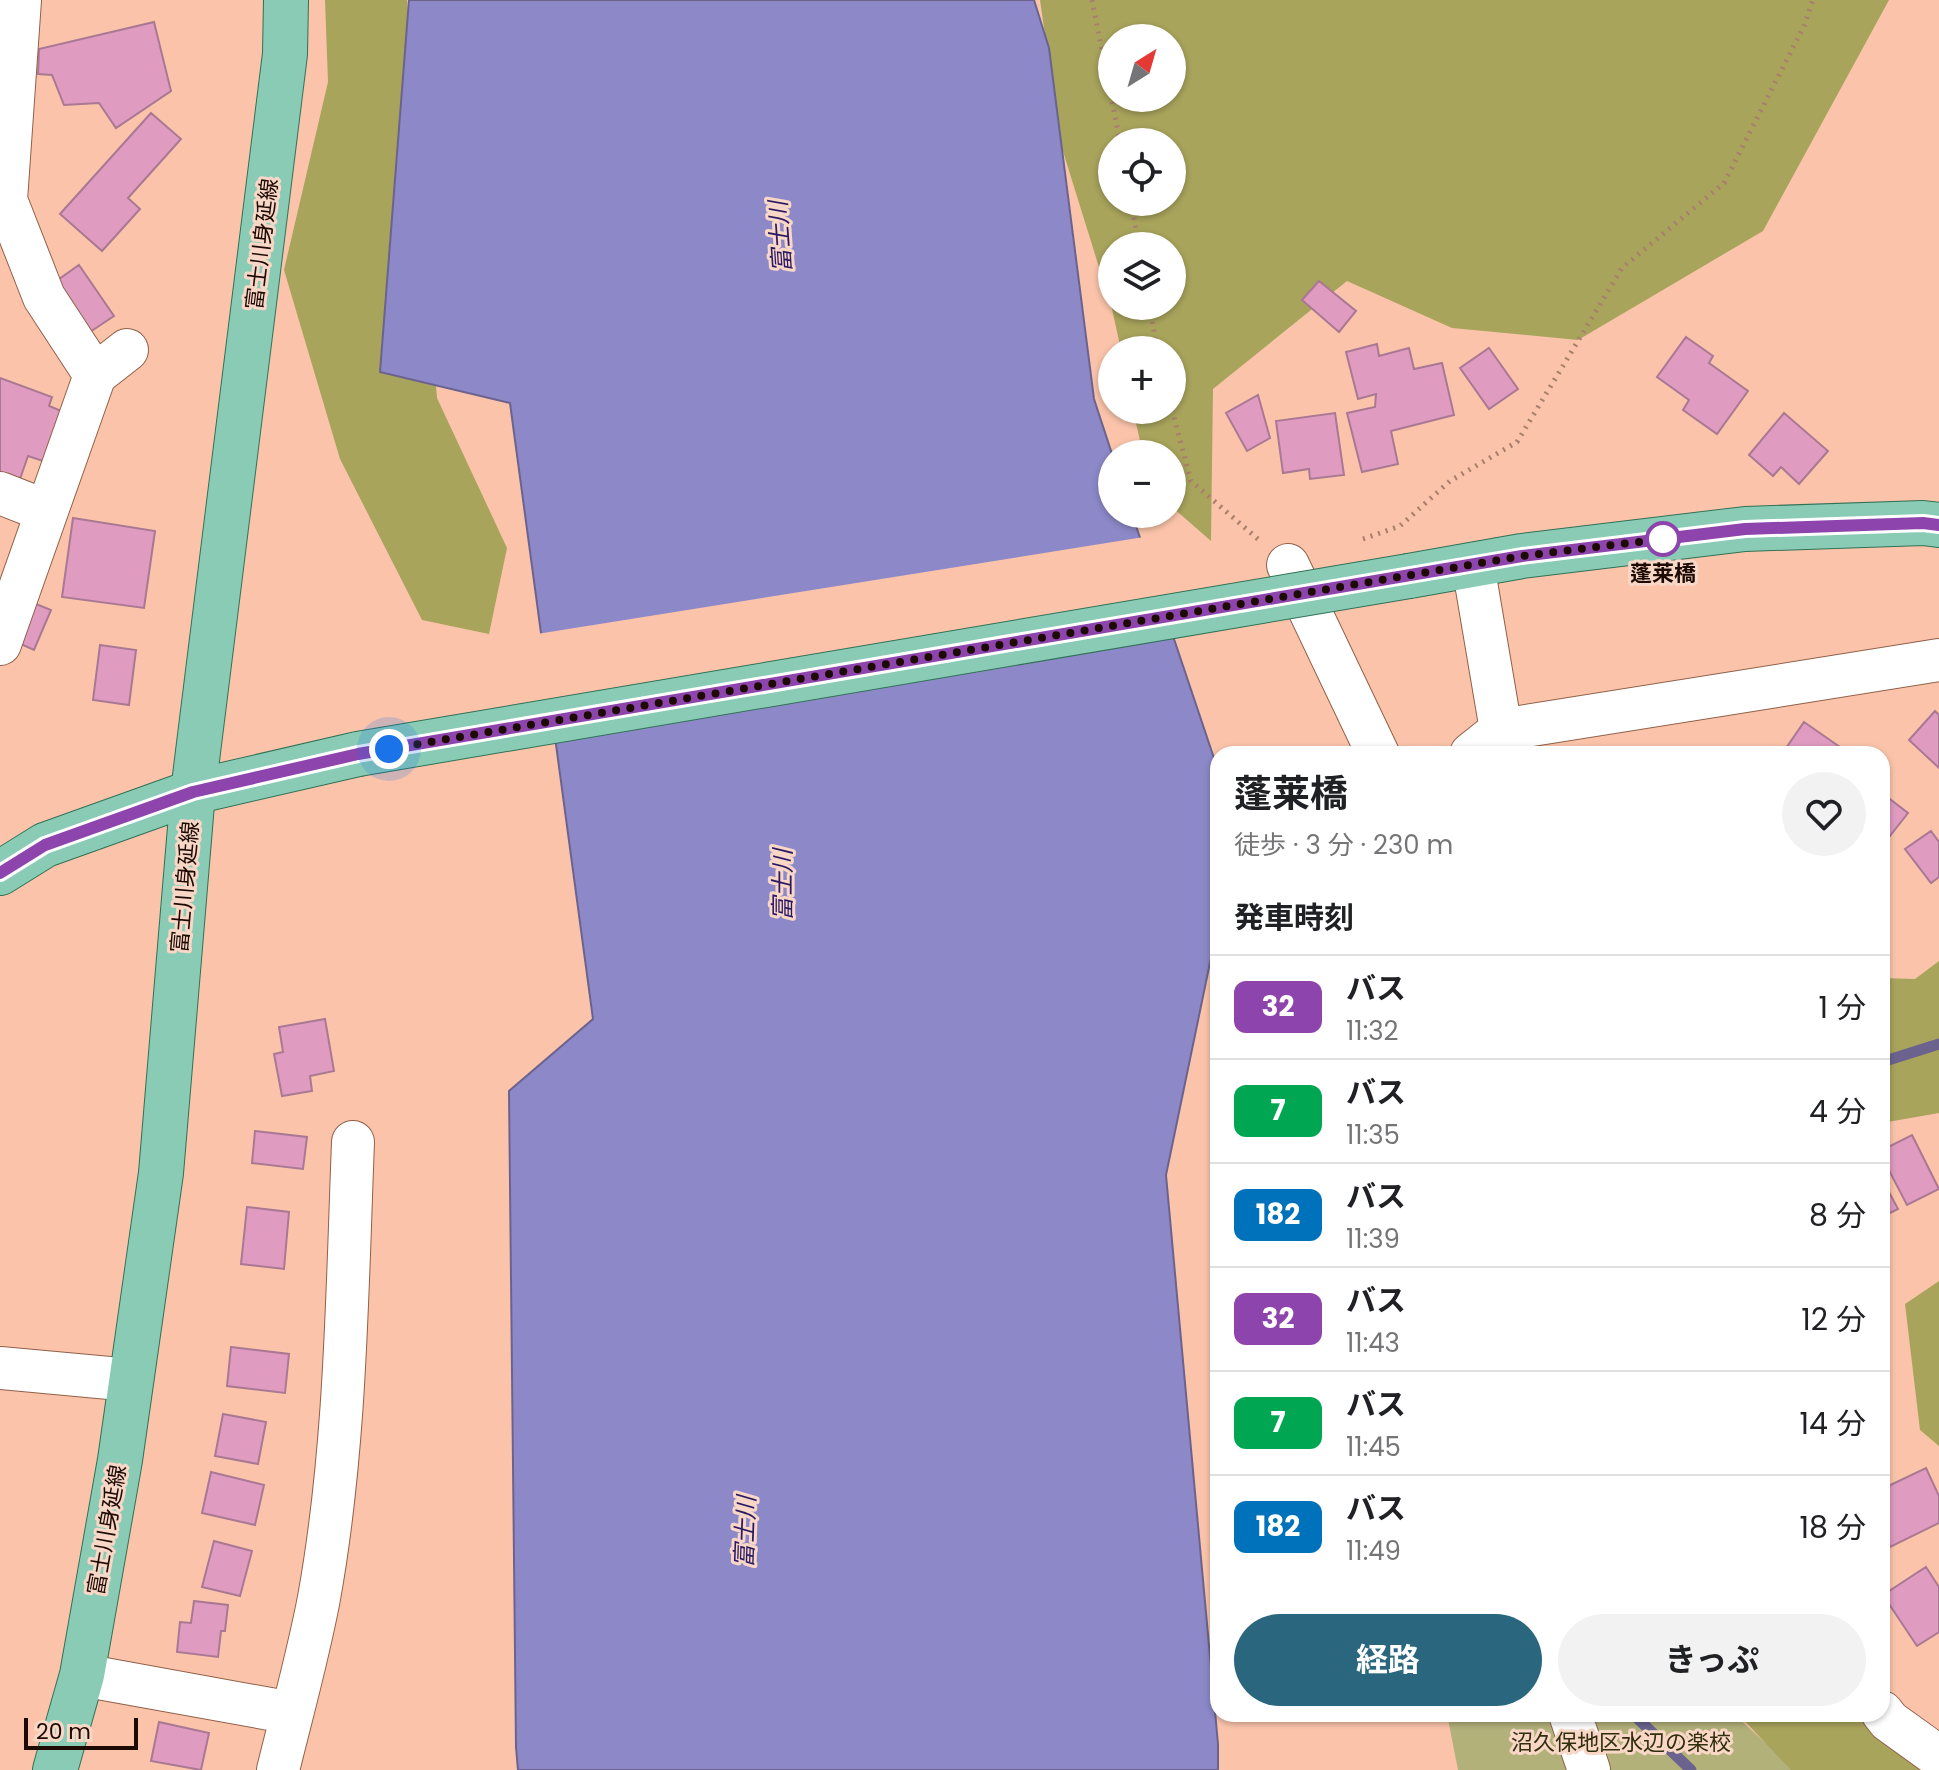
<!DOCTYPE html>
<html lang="ja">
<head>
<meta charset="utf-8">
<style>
  body { margin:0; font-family:Poppins,"Noto Sans JP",sans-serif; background:#f2f2f2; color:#202124; height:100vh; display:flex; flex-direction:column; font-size:30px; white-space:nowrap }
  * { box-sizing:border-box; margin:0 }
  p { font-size:26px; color:#757577 }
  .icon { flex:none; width:44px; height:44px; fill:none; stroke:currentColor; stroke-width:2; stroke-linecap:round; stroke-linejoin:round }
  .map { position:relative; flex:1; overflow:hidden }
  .drawer { position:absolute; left:1210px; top:746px; width:680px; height:976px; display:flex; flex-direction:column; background:#fff; border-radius:24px; box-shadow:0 2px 6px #0004 }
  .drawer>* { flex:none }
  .badge { padding:0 16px; border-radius:12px; font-size:28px; line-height:52px }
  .needle { width:52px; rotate:37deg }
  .buttons { position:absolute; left:1098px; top:24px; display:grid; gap:16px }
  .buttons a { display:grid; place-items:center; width:88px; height:88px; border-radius:50%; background:#fff; box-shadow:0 2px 6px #0004; font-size:40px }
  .scale { position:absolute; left:24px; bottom:20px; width:114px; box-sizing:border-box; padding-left:8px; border:4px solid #1c0a03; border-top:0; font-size:22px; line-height:28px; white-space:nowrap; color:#1c0a03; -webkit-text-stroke:6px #f8d7c7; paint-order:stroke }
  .you { position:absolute; width:40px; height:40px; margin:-20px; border:6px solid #fff; border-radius:50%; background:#1a73e8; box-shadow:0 0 0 12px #1a73e833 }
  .map>.badge { position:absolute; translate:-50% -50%; box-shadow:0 0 0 4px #fff }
  h2 { padding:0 24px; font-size:30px; line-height:72px }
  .round { display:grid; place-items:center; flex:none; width:84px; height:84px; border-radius:42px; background:#f2f2f2 }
  .head { display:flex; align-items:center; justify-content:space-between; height:136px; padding:0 24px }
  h1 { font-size:38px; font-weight:700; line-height:60px }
  .button { display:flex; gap:16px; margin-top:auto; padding:16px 24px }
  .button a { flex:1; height:92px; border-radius:48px; background:#2a677e; color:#fff; font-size:32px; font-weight:700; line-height:92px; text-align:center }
  .button a+a { background:#f2f2f2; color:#202124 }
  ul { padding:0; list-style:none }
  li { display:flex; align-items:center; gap:24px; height:104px; padding:0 24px; border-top:2px solid #e0e0e0 }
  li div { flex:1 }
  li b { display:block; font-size:30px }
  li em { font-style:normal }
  li .badge { min-width:88px; font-weight:700; text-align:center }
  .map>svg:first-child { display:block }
  .green { fill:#b3b17a }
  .forest { fill:#a8a45c; fill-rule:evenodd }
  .water { fill:#8d89c9; stroke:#6b638e; stroke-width:2 }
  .pier { fill:#fbc4aa }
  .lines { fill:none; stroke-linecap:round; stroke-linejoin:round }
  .stream { stroke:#6b638e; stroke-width:11 }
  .building { fill:#e09bc0; stroke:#aa7893; stroke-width:2 }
  .minor-casing { stroke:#906049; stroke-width:44 }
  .primary-casing { stroke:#317156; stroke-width:46 }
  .path { stroke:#a87f6c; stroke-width:5; stroke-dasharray:2 6; stroke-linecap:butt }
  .minor { stroke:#fff; stroke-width:42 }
  .primary { stroke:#8acbb5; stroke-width:44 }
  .primary-bridge-casing { stroke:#317156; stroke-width:46; stroke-linecap:butt }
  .primary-bridge { stroke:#8acbb5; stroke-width:44 }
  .line-casing { stroke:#fff; stroke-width:18 }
  .line { stroke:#8e44ad; stroke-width:12 }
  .walk { stroke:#1c0a03; stroke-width:8; stroke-dasharray:0 14.4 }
  .stop-dot { fill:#fff; stroke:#8e44ad; stroke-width:4 }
  .labels { text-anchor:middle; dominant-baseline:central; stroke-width:6; stroke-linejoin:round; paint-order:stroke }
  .street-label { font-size:22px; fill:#1c0a03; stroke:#f8d7c7 }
  .stop-label { font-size:22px; font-weight:bold; fill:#1c0a03; stroke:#f8d7c7 }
  .park-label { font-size:22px; fill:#302e0d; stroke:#f8d7c7 }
  .water-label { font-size:24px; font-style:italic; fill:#2a1964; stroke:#f8d7c7 }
</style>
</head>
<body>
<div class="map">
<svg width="1939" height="1770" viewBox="0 0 1939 1770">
  <rect width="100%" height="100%" fill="#fbc4aa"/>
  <path class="green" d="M 1447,1714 L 1734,1714 L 1795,1770 L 1458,1770 Z"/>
  <path class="forest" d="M 325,0 L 407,0 L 437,398 L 507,548 L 489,634 L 422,620 L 340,459 L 284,270 L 328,82 Z
    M 1040,0 L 1889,0 L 1763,231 L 1578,340 L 1452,328 L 1347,281 L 1213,389 L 1211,541 L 1172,507 L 1172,454 L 1143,454 L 1133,410 L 1172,410 L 1172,350 L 1121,350 L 1112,309 L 1061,145 ZM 1112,38 L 1172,38 L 1172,98 L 1112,98 ZM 1112,142 L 1172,142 L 1172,202 L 1112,202 ZM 1112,246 L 1172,246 L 1172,306 L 1112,306 Z
    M 1939,961 L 1939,1113 L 1882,1123 L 1882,978 L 1915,979 Z
    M 1939,1281 L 1939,1446 L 1920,1430 L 1905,1304 Z
    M 1738,1714 L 1882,1714 L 1939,1770 L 1791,1770 Z"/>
  <path class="water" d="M 409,0 L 1034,0 L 1049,48 L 1094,399 L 1112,454 L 1112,514 L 1132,514 L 1218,770 L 1218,924 L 1166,1175 L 1218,1744 L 1218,1770 L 518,1770 L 516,1747 L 509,1091 L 593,1019 L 510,403 L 380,372 Z"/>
  <path class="pier" d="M 1144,537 L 1171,616 L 549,722 L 537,634 Z"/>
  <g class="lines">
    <path class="stream" d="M 1882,1062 L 1939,1044
      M 1633,1714 L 1691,1770"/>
  </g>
  <path class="building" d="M 154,22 L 171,91 L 116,128 L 99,103 L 64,105 L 52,75 L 38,74 L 39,49 Z
    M 151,113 L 181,139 L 128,198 L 140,209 L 102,251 L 60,214 Z
    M 79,265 L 114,316 L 87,334 L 52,284 Z
    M 1319,281 L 1356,311 L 1339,332 L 1302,300 Z
    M 1686,337 L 1713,356 L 1709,363 L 1748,391 L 1717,434 L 1683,410 L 1689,400 L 1657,377 Z
    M 1377,344 L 1379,356 L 1409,348 L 1414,369 L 1442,363 L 1454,415 L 1391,431 L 1398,464 L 1362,472 L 1347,413 L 1375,407 L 1376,394 L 1358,399 L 1346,352 Z
    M 1489,348 L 1518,389 L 1489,409 L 1460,368 Z
    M 0,378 L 52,397 L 49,406 L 64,412 L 46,462 L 28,456 L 20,479 L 0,472 Z
    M 1258,395 L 1270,438 L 1247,451 L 1226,413 Z
    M 1335,413 L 1344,475 L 1310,479 L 1309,469 L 1283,473 L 1276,421 Z
    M 1784,413 L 1828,451 L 1799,484 L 1781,467 L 1773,476 L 1749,455 Z
    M 73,518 L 155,531 L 144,608 L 62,597 Z
    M 31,602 L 51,610 L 34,650 L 14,641 Z
    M 100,645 L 136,650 L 129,705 L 93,700 Z
    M 1935,711 L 1939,715 L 1939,768 L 1909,740 Z
    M 1804,722 L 1850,754 L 1782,754 Z
    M 1882,793 L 1908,813 L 1882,846 Z
    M 1931,831 L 1939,842 L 1939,877 L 1931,883 L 1905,849 Z
    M 325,1019 L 334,1071 L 310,1076 L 312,1091 L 282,1096 L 274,1054 L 283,1052 L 279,1027 Z
    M 255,1131 L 307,1137 L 303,1169 L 252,1163 Z
    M 1912,1135 L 1939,1189 L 1907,1205 L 1882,1157 L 1882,1150 Z
    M 1882,1179 L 1898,1209 L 1882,1217 Z
    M 247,1207 L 289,1212 L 284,1269 L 241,1264 Z
    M 231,1347 L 289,1354 L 285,1393 L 227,1386 Z
    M 223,1414 L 266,1422 L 258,1464 L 215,1456 Z
    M 1926,1468 L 1939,1496 L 1939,1523 L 1886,1549 L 1882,1541 L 1882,1523 L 1887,1521 L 1882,1511 L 1882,1489 Z
    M 211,1472 L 264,1485 L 255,1525 L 202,1513 Z
    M 214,1541 L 252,1551 L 240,1596 L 202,1587 Z
    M 1926,1567 L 1939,1587 L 1939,1632 L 1917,1646 L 1883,1595 Z
    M 194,1601 L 228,1605 L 225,1631 L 221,1631 L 218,1657 L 177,1652 L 180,1622 L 191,1623 Z
    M 159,1722 L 209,1733 L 201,1770 L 151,1761 Z"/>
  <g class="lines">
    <defs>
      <path id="minor" d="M 20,0 L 6,200 L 44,297 L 95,375
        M 0,493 L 46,511
        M 1288,565 L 1378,754
        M 1473,565 L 1501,730
        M 0,644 L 95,375 L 127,350
        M 1471,754 L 1501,730 L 1939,660
        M 0,1368 L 131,1380
        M 82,1675 L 292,1713
        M 1882,1712 L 1889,1721 L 1939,1757
        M 1570,1714 L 1589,1770
        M 278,1770 C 292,1713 308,1656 319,1598 C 346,1448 347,1294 353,1142"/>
      <path id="primary" d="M 1409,576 L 1522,556 L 1745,529 L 1923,523 L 1939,525
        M 0,873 L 45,845 L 193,792 L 358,754
        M 55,1770 L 82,1675 L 120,1460 L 161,1173 L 193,792 L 285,54 L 286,0"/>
    </defs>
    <use href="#minor" class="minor-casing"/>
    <use href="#primary" class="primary-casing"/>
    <path class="path" d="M 1092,0 L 1120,142
      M 1131,202 L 1139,246
      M 1150,306 L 1157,350
      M 1172,410 L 1191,481 L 1259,540
      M 1363,539 L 1400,526 L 1450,481 L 1517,442 L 1622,268 L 1724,183 L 1804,26 L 1813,0"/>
    <use href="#minor" class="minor"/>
    <use href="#primary" class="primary"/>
    <defs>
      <path id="primary-bridge" d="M 358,754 L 1409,576"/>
    </defs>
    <use href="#primary-bridge" class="primary-bridge-casing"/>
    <use href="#primary-bridge" class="primary-bridge"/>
  </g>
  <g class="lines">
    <defs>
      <path id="line" d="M 0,873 L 45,845 L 193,792 L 358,754 L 1522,556 L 1745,529 L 1923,523 L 1939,525"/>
    </defs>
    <use href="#line" class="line-casing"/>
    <use href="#line" class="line"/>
    <path class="walk" d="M 389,749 L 1522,556 L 1663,539"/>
  </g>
  <circle class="stop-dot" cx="1663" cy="539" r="16"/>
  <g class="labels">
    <g class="street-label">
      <text transform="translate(262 244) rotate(-83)">富士川身延線</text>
      <text transform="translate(185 887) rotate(-85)">富士川身延線</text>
      <text transform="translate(107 1530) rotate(-80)">富士川身延線</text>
    </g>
    <g class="stop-label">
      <text x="1663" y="573">蓬莱橋</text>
    </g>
    <g class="park-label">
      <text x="1621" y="1742">沼久保地区水辺の楽校</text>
    </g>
    <g class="water-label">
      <text transform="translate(780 237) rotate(-94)">富士川</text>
      <text transform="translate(782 885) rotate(-90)">富士川</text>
      <text transform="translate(745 1532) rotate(-88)">富士川</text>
    </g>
  </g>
</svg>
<div class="buttons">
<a><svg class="needle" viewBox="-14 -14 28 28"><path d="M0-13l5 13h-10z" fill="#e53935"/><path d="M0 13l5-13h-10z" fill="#757577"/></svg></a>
<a><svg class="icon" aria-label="locate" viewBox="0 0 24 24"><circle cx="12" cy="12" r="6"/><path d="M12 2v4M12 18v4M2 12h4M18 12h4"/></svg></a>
<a><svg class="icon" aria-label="layers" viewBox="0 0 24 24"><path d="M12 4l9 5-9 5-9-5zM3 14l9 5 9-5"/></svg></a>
<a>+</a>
<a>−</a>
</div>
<div class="scale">20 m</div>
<div class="you" style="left:389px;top:749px"></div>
<section class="drawer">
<div class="head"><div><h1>蓬莱橋</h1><p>徒歩 · 3 分 · 230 m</p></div><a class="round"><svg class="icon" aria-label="heart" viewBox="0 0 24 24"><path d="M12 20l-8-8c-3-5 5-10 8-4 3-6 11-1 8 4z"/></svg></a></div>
<h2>発車時刻</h2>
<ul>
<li><span class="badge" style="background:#8e44ad;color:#fff">32</span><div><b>バス</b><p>11:32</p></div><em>1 分</em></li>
<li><span class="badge" style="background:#00a651;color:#fff">7</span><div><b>バス</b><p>11:35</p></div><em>4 分</em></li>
<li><span class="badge" style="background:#0072bc;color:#fff">182</span><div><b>バス</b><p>11:39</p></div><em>8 分</em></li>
<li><span class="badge" style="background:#8e44ad;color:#fff">32</span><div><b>バス</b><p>11:43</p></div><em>12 分</em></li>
<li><span class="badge" style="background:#00a651;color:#fff">7</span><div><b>バス</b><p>11:45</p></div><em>14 分</em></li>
<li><span class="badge" style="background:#0072bc;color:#fff">182</span><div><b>バス</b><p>11:49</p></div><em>18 分</em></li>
</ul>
<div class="button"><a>経路</a><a>きっぷ</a></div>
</section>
</div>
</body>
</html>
